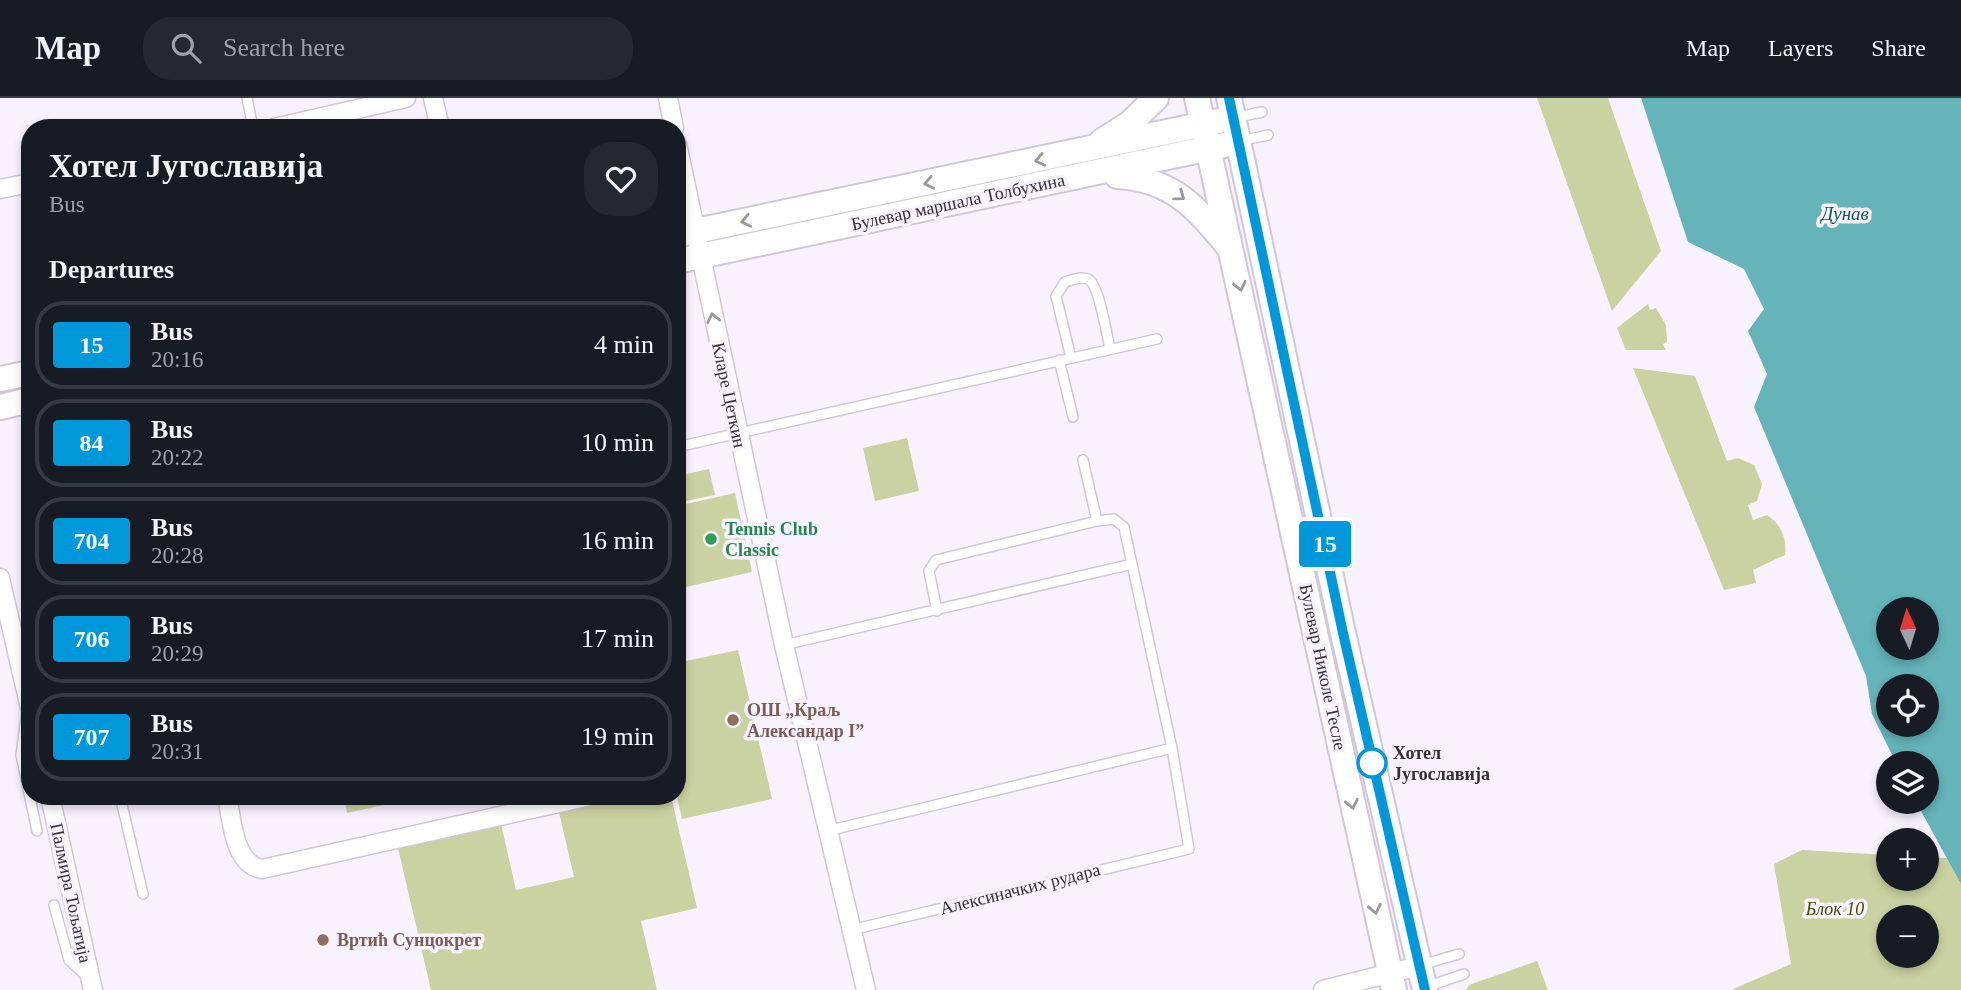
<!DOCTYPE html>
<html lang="en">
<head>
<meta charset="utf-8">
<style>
  body { margin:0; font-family:"Times New Roman",serif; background:#242831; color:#f1f3f6; height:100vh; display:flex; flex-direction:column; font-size:26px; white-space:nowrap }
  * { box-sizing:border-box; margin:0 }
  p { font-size:23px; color:#9ea1a6 }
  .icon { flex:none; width:38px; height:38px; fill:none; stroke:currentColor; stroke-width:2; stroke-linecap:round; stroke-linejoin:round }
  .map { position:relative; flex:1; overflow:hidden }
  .sheet { position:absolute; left:21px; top:21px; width:665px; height:686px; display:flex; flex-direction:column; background:#171b24; border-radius:28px; box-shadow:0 4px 10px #0003 }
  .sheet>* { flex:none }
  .badge { padding:0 14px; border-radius:5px; font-size:24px; line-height:46px }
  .needle { width:46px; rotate:356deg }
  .fabs { position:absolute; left:1876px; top:499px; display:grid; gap:14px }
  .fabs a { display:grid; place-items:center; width:63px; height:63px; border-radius:50%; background:#171b24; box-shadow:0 4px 10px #0003; font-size:35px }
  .map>.badge { position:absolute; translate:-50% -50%; box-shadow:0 0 0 4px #fff }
  h2 { padding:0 28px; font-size:26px; line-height:63px }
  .round { display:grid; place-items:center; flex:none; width:74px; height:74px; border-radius:28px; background:#242831 }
  .headline { display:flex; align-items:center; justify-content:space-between; height:119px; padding:0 28px }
  h1 { font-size:33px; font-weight:700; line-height:52px }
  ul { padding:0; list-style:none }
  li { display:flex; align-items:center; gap:21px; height:88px; margin:0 14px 10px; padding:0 14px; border:4px solid #363941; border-radius:28px }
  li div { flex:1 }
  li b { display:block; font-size:26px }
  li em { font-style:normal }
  li .badge { min-width:77px; font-weight:700; text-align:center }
  header { display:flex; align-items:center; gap:42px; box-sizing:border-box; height:98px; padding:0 35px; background:#171b24; border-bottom:2px solid #363941 }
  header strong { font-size:33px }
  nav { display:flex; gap:38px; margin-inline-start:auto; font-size:24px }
  .search { width:490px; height:63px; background:#242831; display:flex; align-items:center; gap:18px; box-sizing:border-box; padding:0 24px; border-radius:28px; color:#9ea1a6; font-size:26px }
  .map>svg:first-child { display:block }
  .green { fill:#cbd2a1; fill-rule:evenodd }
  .water { fill:#64b4ba; fill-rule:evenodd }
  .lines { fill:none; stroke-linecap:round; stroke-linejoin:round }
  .lane-casing { stroke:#d1c7d8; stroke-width:12 }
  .street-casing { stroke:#d1c7d8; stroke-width:21 }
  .secondary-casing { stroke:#d1c7d8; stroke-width:28 }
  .lane { stroke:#fff; stroke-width:9 }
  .street { stroke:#fff; stroke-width:18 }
  .secondary { stroke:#fff; stroke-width:24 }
  .oneway { stroke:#99989a }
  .line-casing { stroke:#fff; stroke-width:16 }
  .line { stroke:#0098da; stroke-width:10 }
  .leisure-dot { fill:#2e9e5b; stroke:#f8f1fe; stroke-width:2.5 }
  .education-dot { fill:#8d6e63; stroke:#f8f1fe; stroke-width:2.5 }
  .stop-dot { fill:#fff; stroke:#0098da; stroke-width:3.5 }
  .labels { text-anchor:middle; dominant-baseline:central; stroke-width:7; stroke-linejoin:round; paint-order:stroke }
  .street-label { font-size:18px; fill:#333036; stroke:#f8f1fe }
  .leisure-label { font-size:18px; font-weight:bold; fill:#27864d; stroke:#f8f1fe; text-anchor:start }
  .education-label { font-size:18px; font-weight:bold; fill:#785e54; stroke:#f8f1fe; text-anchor:start }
  .stop-label { font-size:18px; font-weight:bold; fill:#333036; stroke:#f8f1fe; text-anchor:start }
  .park-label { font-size:18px; font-style:italic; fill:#474c04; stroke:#f8f1fe }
  .water-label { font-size:19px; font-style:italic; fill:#12585c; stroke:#f8f1fe }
</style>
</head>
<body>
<header>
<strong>Map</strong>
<div class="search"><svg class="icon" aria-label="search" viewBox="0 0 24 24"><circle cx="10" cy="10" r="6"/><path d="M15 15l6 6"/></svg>Search here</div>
<nav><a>Map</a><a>Layers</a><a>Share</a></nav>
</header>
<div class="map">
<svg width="1961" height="892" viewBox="0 0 1961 892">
  <rect width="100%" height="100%" fill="#f8f1fe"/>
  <path class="green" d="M 1537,0 L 1608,0 L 1661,153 L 1612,213 Z
    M 1648,206 L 1650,212 L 1656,210 L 1666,227 L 1667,244 L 1663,246 L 1666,252 L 1626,252 L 1617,230 Z
    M 1633,270 L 1695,278 L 1727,363 L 1738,360 L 1754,367 L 1762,386 L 1757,403 L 1748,407 L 1753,422 L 1767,417 C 1781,426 1787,440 1785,457 L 1753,472 L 1756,485 L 1724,492 Z
    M 907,340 L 919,393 L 875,403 L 863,350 Z
    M 709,371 L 715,397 L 677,405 L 677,378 Z
    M 735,395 L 752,474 L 677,491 L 677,408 Z
    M 738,552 L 772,701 L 682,721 L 677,698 L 677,565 Z
    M 344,698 L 425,698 L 347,715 Z
    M 604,698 L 671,698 L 697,810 L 641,823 L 657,892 L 431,892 L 398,750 L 501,726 L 516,792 L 574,779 L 559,714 L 605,704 Z
    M 1802,752 L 1888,757 L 1888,780 L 1927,780 L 1927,759 L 1947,760 L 1961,786 L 1961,892 L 1731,892 L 1791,866 L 1774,766 ZM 1888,819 L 1927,819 L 1927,858 L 1888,858 Z
    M 1537,863 L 1548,892 L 1466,892 L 1469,887 Z"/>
  <path class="water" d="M 1641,0 L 1961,0 L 1961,786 L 1916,704 L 1927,704 L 1927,665 L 1896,665 L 1872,616 L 1866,578 L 1754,309 L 1767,276 L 1748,233 L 1764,211 L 1744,171 L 1688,144 ZM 1888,511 L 1927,511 L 1927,550 L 1888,550 ZM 1888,588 L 1927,588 L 1927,626 L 1888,626 Z"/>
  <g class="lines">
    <defs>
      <path id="lane" d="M 247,0 L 253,30
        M 1237,19 L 1262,14
        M 1240,43 L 1268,37
        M 1071,260 L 1056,198 L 1065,184 C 1072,182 1081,178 1088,181 C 1099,186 1107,238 1110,251
        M 1059,262 L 1073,319
        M 677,349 L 1157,241
        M 1083,362 L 1097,423
        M 784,547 L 1132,466 L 1124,429 L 1114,421 L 1097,423 L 936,462 L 929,473 L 937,513
        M 28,605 L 21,657 L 37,733
        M 120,698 L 143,796
        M 827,733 L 1172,650
        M 54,807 L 69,862 L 89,881
        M 851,832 L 1189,751 L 1172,650 L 1132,466
        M 1421,867 L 1459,856
        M 1426,889 L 1464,876"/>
      <path id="street" d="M 433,0 L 440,30
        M 668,0 L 674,30
        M 274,30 L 406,0
        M 677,46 L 784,547 L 866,892
        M 0,91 L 30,85
        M 0,480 L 30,610
        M 50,698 L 93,892
        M 227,698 C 232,721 233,766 262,771 L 590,698
        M 1323,892 L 1419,868"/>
      <path id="secondary" d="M 1197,0 L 1394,892
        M 1229,0 L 1343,535 L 1425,892
        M 1102,43 L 1129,26 L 1156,0
        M 1117,78 C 1172,81 1196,109 1229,149
        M 677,137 L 1219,23
        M 677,163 L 1224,47
        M 0,281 L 30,275
        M 0,309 L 30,302"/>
    </defs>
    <use href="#lane" class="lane-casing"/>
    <use href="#street" class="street-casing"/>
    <use href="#secondary" class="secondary-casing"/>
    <use href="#lane" class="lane"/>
    <use href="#street" class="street"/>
    <use href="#secondary" class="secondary"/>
  </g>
  <defs><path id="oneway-chevron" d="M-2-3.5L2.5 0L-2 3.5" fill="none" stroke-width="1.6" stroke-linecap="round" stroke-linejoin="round" transform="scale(1.75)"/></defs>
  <g class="oneway">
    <use href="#oneway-chevron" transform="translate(1040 62) rotate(168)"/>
    <use href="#oneway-chevron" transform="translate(929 85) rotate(168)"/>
    <use href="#oneway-chevron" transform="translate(1180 98) rotate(36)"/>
    <use href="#oneway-chevron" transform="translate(746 123) rotate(168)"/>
    <use href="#oneway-chevron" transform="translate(1240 188) rotate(78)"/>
    <use href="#oneway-chevron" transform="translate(713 220) rotate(-102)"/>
    <use href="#oneway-chevron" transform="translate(1352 706) rotate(78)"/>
    <use href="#oneway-chevron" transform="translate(1375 811) rotate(78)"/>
  </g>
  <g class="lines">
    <defs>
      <path id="line" d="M 1229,0 L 1343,535 L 1425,892"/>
    </defs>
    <use href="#line" class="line-casing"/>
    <use href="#line" class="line"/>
  </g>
  <circle class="leisure-dot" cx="711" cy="441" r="7"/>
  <g class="education-dot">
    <circle cx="733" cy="622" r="7"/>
    <circle cx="323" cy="842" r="7"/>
  </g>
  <circle class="stop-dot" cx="1372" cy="665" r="14"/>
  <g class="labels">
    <g class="street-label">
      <text transform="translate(958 104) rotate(-12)">Булевар маршала Толбухина</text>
      <text transform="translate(729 297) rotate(78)">Кларе Цеткин</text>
      <text transform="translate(1323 569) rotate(78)">Булевар Николе Тесле</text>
      <text transform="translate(1020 791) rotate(-14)">Алексиначких рудара</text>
      <text transform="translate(71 795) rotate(78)">Палмира Тољатија</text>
    </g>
    <g class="leisure-label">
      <text x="725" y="431">Tennis Club<tspan x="725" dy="21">Classic</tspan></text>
    </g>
    <g class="education-label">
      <text x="747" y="612">ОШ „Краљ<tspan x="747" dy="21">Александар I”</tspan></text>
      <text x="337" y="842">Вртић Сунцокрет</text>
    </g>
    <g class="stop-label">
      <text x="1393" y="655">Хотел<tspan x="1393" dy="21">Југославија</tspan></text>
    </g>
    <g class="park-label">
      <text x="1835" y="811">Блок 10</text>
    </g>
    <g class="water-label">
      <text x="1845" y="115">Дунав</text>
    </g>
  </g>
</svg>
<div class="fabs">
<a><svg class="needle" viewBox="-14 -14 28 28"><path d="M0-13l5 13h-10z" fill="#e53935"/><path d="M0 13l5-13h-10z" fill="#9ea1a6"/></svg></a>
<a><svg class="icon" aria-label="locate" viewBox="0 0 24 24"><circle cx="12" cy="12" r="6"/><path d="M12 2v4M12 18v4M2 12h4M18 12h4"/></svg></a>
<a><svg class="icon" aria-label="layers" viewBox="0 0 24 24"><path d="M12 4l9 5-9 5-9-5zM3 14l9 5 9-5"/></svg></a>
<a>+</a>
<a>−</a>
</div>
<b class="badge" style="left:1325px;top:446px;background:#0098da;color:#fff">15</b>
<section class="sheet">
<div class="headline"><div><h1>Хотел Југославија</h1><p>Bus</p></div><a class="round"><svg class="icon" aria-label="heart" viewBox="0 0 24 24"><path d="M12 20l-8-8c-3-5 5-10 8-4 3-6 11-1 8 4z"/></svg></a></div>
<h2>Departures</h2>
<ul>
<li><span class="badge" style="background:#0098da;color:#fff">15</span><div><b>Bus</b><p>20:16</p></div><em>4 min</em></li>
<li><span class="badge" style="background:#0098da;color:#fff">84</span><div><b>Bus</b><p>20:22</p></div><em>10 min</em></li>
<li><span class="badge" style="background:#0098da;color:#fff">704</span><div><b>Bus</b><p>20:28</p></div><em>16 min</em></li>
<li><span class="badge" style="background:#0098da;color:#fff">706</span><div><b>Bus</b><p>20:29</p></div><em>17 min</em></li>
<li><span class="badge" style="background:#0098da;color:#fff">707</span><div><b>Bus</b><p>20:31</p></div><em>19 min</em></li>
</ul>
</section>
</div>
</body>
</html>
